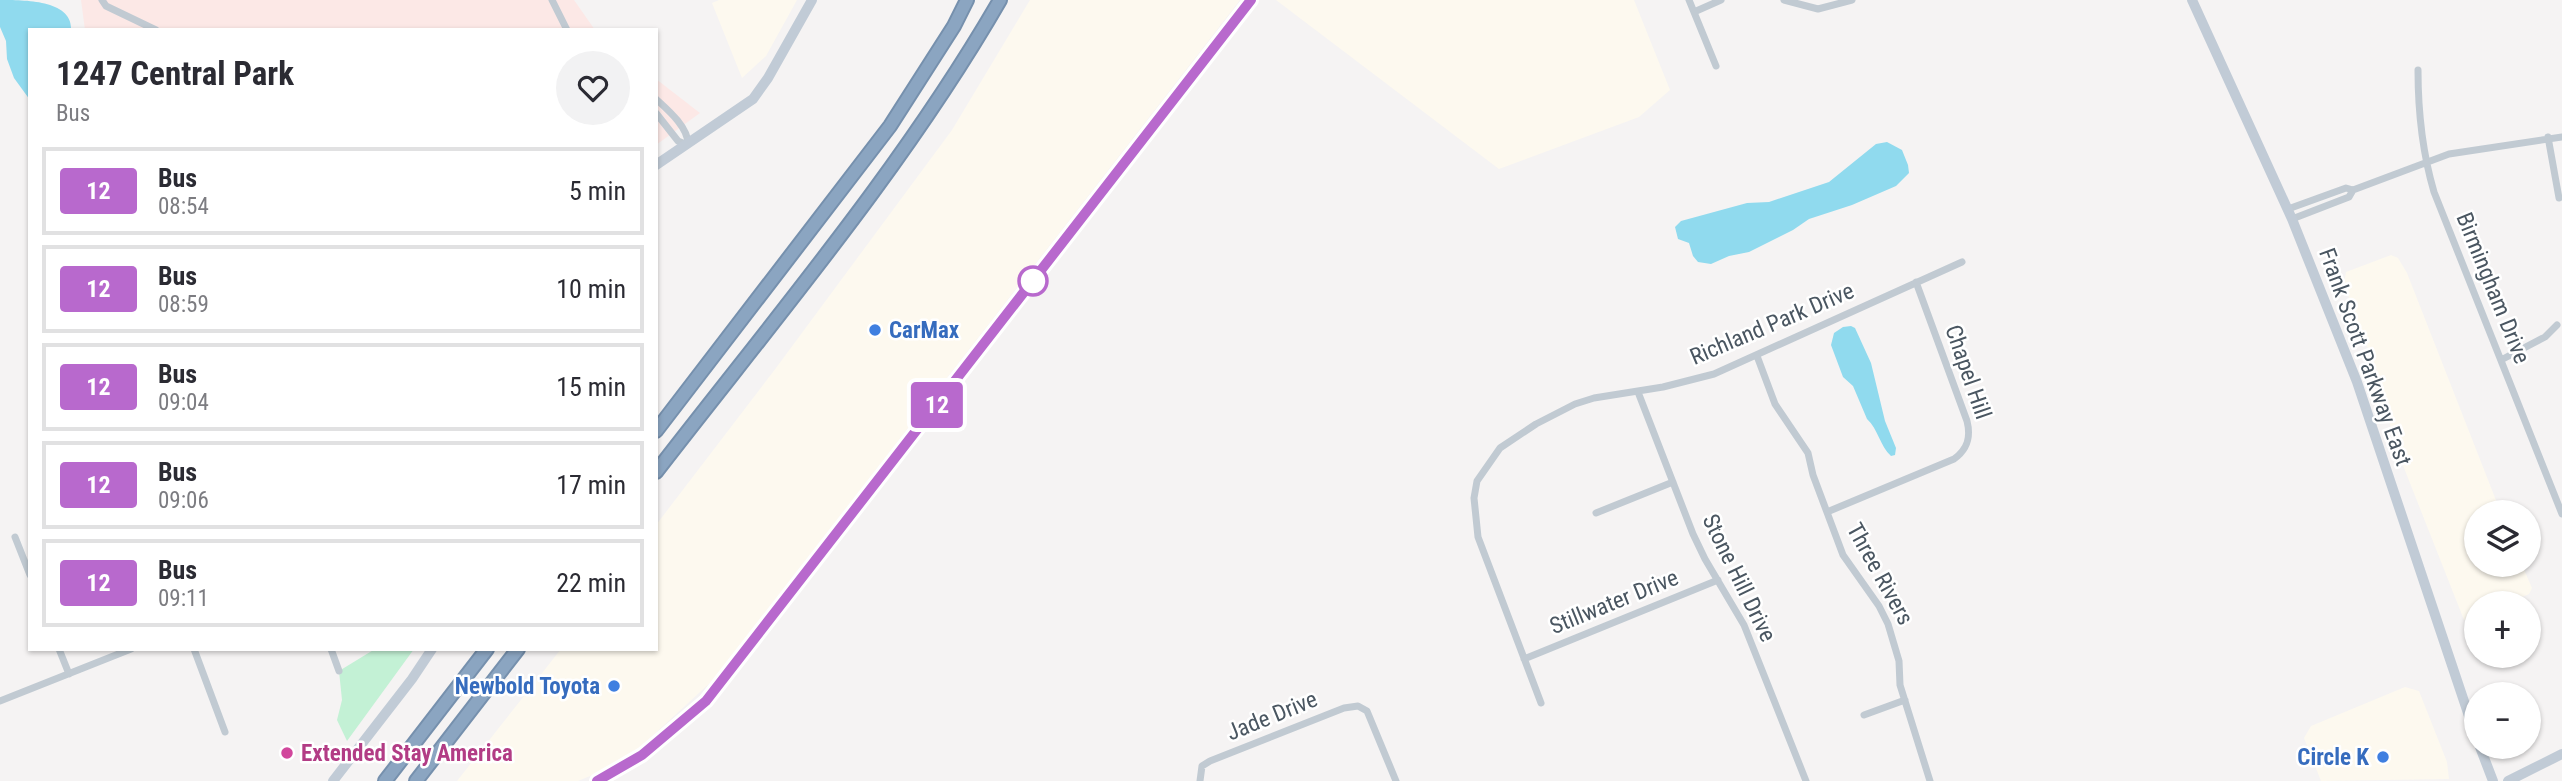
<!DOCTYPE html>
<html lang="en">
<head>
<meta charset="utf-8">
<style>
  body { margin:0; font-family:"Roboto Condensed",sans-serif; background:#f2f2f3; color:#2b2b33; height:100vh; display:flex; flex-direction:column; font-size:26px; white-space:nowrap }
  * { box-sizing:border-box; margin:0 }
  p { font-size:23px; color:#7c7c81 }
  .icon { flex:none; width:38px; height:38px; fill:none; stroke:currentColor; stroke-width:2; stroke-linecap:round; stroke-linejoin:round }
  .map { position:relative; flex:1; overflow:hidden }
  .side { position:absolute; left:28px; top:28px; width:630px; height:623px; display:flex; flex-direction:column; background:#fff; border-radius:0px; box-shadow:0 2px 5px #0004 }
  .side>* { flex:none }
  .badge { padding:0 14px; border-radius:5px; font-size:24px; line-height:46px }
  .controls { position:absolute; left:2464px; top:500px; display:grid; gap:14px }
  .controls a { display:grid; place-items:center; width:77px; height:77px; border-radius:50%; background:#fff; box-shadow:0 2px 5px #0004; font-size:35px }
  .map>.badge { position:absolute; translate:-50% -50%; box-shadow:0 0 0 4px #fff }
  .round { display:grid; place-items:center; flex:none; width:74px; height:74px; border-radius:37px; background:#f2f2f3 }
  .summary { display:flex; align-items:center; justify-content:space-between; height:119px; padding:0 28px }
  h1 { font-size:33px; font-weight:700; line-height:52px }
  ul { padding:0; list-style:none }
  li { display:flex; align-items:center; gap:21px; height:88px; margin:0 14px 10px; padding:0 14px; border:4px solid #e1e1e2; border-radius:0px }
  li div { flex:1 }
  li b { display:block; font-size:26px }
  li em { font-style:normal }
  li .badge { min-width:77px; font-weight:700; text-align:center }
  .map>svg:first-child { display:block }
  .commercial { fill:#fdf9ef }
  .medical { fill:#fce8e6 }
  .green { fill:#c3f1d5 }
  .water { fill:#90daee }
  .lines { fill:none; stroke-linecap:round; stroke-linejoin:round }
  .highway-casing { stroke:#7690ad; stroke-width:16 }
  .street { stroke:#c1cad2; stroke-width:7 }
  .secondary { stroke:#c1cbd6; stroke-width:10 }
  .highway { stroke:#8ba5c1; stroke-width:12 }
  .line-casing { stroke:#fff; stroke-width:16 }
  .line { stroke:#b869cd; stroke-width:10 }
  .stop-dot { fill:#fff; stroke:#b869cd; stroke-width:3.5 }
  .shop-dot { fill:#3f7fe0; stroke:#fff; stroke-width:2.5 }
  .hotel-dot { fill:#d1479c; stroke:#fff; stroke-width:2.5 }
  .labels { text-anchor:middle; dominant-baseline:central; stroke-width:5; stroke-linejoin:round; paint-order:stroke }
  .street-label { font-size:23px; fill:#4a5661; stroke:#fff }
  .shop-label { font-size:23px; font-weight:bold; fill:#366cbe; stroke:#fff; text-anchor:end }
  .hotel-label { font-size:23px; font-weight:bold; fill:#b23c85; stroke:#fff; text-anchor:start }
</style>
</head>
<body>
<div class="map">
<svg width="2562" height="781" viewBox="0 0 2562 781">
  <rect width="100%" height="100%" fill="#f5f3f3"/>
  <path class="commercial" d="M 719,0 L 797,0 L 766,56 L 742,78 L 712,3 Z
    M 1030,0 L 1240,0 L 712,681 L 636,751 L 602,771 L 578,781 L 457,781 L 561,649 L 656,649 L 656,525 L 776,368 L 952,130 Z
    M 1276,0 L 1634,0 L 1670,90 L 1639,117 L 1499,169 Z
    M 2391,255 L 2398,258 L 2407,273 L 2501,513 L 2476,513 L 2476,565 L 2522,565 L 2532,588 L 2529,594 L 2505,604 L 2476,604 L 2476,615 L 2464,620 L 2393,440 L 2382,383 L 2356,319 L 2344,283 L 2346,272 Z
    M 2405,687 L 2419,691 L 2447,762 L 2449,779 L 2321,781 L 2304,738 L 2311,726 Z"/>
  <path class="medical" d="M 81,0 L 574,0 L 595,30 L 85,30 Z
    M 656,79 L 700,113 L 656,145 Z"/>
  <path class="green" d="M 375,649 L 414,649 L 347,741 L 337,720 L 342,700 L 339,671 Z"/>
  <path class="water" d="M 0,0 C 25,0 73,0 71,30 L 30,30 L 30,100 L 14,78 L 7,59 L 6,41 L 0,27 Z
    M 1887,142 L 1902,150 L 1908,165 L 1909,173 L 1896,186 L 1852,205 L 1809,219 L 1793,230 L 1749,252 L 1729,256 L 1711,264 L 1698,262 L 1693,256 L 1689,243 L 1678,239 L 1675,227 L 1681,221 L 1747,203 L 1769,202 L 1829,182 L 1876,144 Z
    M 1851,326 L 1855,328 L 1871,363 L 1885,421 L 1896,448 L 1895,455 L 1891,456 C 1880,446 1878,429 1867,419 L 1853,386 L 1843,377 L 1831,345 L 1834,333 L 1843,327 Z"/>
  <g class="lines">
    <defs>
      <path id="highway" d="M 656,431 L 890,126 L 954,26 L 967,0
        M 656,472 C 775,318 903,168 1000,0
        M 385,781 L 487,649
        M 416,781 L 518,649"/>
    </defs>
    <use href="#highway" class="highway-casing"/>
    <path class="street" d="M 102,0 L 106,6 L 156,30
      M 552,0 L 567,30
      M 1689,0 L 1716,66
      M 1784,0 L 1818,9 L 1852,0
      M 1694,12 L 1721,0
      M 2418,70 C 2418,112 2422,151 2434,192 L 2562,514
      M 656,99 C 668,110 688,127 688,144
      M 656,113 L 678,141 L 687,145
      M 2548,137 L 2559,198
      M 2288,209 L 2346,188 L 2353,190 L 2449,154 L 2562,137
      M 2292,219 L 2349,197 L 2353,190
      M 1757,356 L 1775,404 L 1808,453 L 1813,475 L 1843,555 L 1879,606 L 1888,624 L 1899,661 L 1900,685 L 1930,781
      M 2501,360 L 2545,337 L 2557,325
      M 1638,392 L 1693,534 L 1705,559 L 1744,625 L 1806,781
      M 1827,512 L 1954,459 C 1968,449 1971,437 1967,421 L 1916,282
      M 1596,513 L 1673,482
      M 15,537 L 30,575
      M 59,649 L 69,674
      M 194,649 L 225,732
      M 331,649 L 339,671
      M 1524,659 L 1718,580
      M 0,701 L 131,649
      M 1541,703 L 1478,537 L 1474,498 L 1477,481 L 1500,448 L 1536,424 L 1575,404 L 1594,398 L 1663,387 L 1714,374 L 1962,262
      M 1864,715 L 1905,700
      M 1200,781 L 1202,766 L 1210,761 L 1344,708 L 1358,706 L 1367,711 L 1396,781"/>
    <path class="secondary" d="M 2192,0 L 2292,219 L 2357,382 L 2476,737
      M 656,165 L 753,99 L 768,78 L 812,0
      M 2480,747 L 2493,781
      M 333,781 L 412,679 L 432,649
      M 597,781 L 642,756 L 706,701 L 1251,0
      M 2508,781 L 2562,754"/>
    <use href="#highway" class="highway"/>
  </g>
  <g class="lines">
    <defs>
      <path id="line" d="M 597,781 L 642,755 L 706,701 L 1251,0"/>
    </defs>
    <use href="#line" class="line-casing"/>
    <use href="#line" class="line"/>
  </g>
  <circle class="stop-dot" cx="1033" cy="281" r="14"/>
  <g class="shop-dot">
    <circle cx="875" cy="330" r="7"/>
    <circle cx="614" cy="686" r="7"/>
    <circle cx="2383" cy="757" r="7"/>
  </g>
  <circle class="hotel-dot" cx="287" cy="753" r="7"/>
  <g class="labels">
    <g class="street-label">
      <text transform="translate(2493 288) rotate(68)">Birmingham Drive</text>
      <text transform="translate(1772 324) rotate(-23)">Richland Park Drive</text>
      <text transform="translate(2365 357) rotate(70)">Frank Scott Parkway East</text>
      <text transform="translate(1968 372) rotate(71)">Chapel Hill</text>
      <text transform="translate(1880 574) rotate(61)">Three Rivers</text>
      <text transform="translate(1739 578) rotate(64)">Stone Hill Drive</text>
      <text transform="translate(1614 602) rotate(-22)">Stillwater Drive</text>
      <text transform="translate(1272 716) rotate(-22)">Jade Drive</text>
    </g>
    <g class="shop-label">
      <text x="889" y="330" text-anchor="start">CarMax</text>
      <text x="600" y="686">Newbold Toyota</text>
      <text x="2369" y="757">Circle K</text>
    </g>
    <g class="hotel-label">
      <text x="301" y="753">Extended Stay America</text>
    </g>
  </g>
</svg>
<div class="controls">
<a><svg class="icon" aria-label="layers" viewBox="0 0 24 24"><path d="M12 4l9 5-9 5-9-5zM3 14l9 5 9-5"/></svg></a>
<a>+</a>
<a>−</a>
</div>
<b class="badge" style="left:937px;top:405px;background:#b869cd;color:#fff">12</b>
<section class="side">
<div class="summary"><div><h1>1247 Central Park</h1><p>Bus</p></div><a class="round"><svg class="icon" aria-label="heart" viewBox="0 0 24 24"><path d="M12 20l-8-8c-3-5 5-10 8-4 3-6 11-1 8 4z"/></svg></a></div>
<ul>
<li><span class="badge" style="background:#b869cd;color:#fff">12</span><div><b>Bus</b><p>08:54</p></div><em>5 min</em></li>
<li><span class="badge" style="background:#b869cd;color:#fff">12</span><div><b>Bus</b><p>08:59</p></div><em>10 min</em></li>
<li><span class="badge" style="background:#b869cd;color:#fff">12</span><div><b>Bus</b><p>09:04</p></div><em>15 min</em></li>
<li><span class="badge" style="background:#b869cd;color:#fff">12</span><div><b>Bus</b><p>09:06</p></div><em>17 min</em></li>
<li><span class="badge" style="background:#b869cd;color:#fff">12</span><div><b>Bus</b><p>09:11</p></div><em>22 min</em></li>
</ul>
</section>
</div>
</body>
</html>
